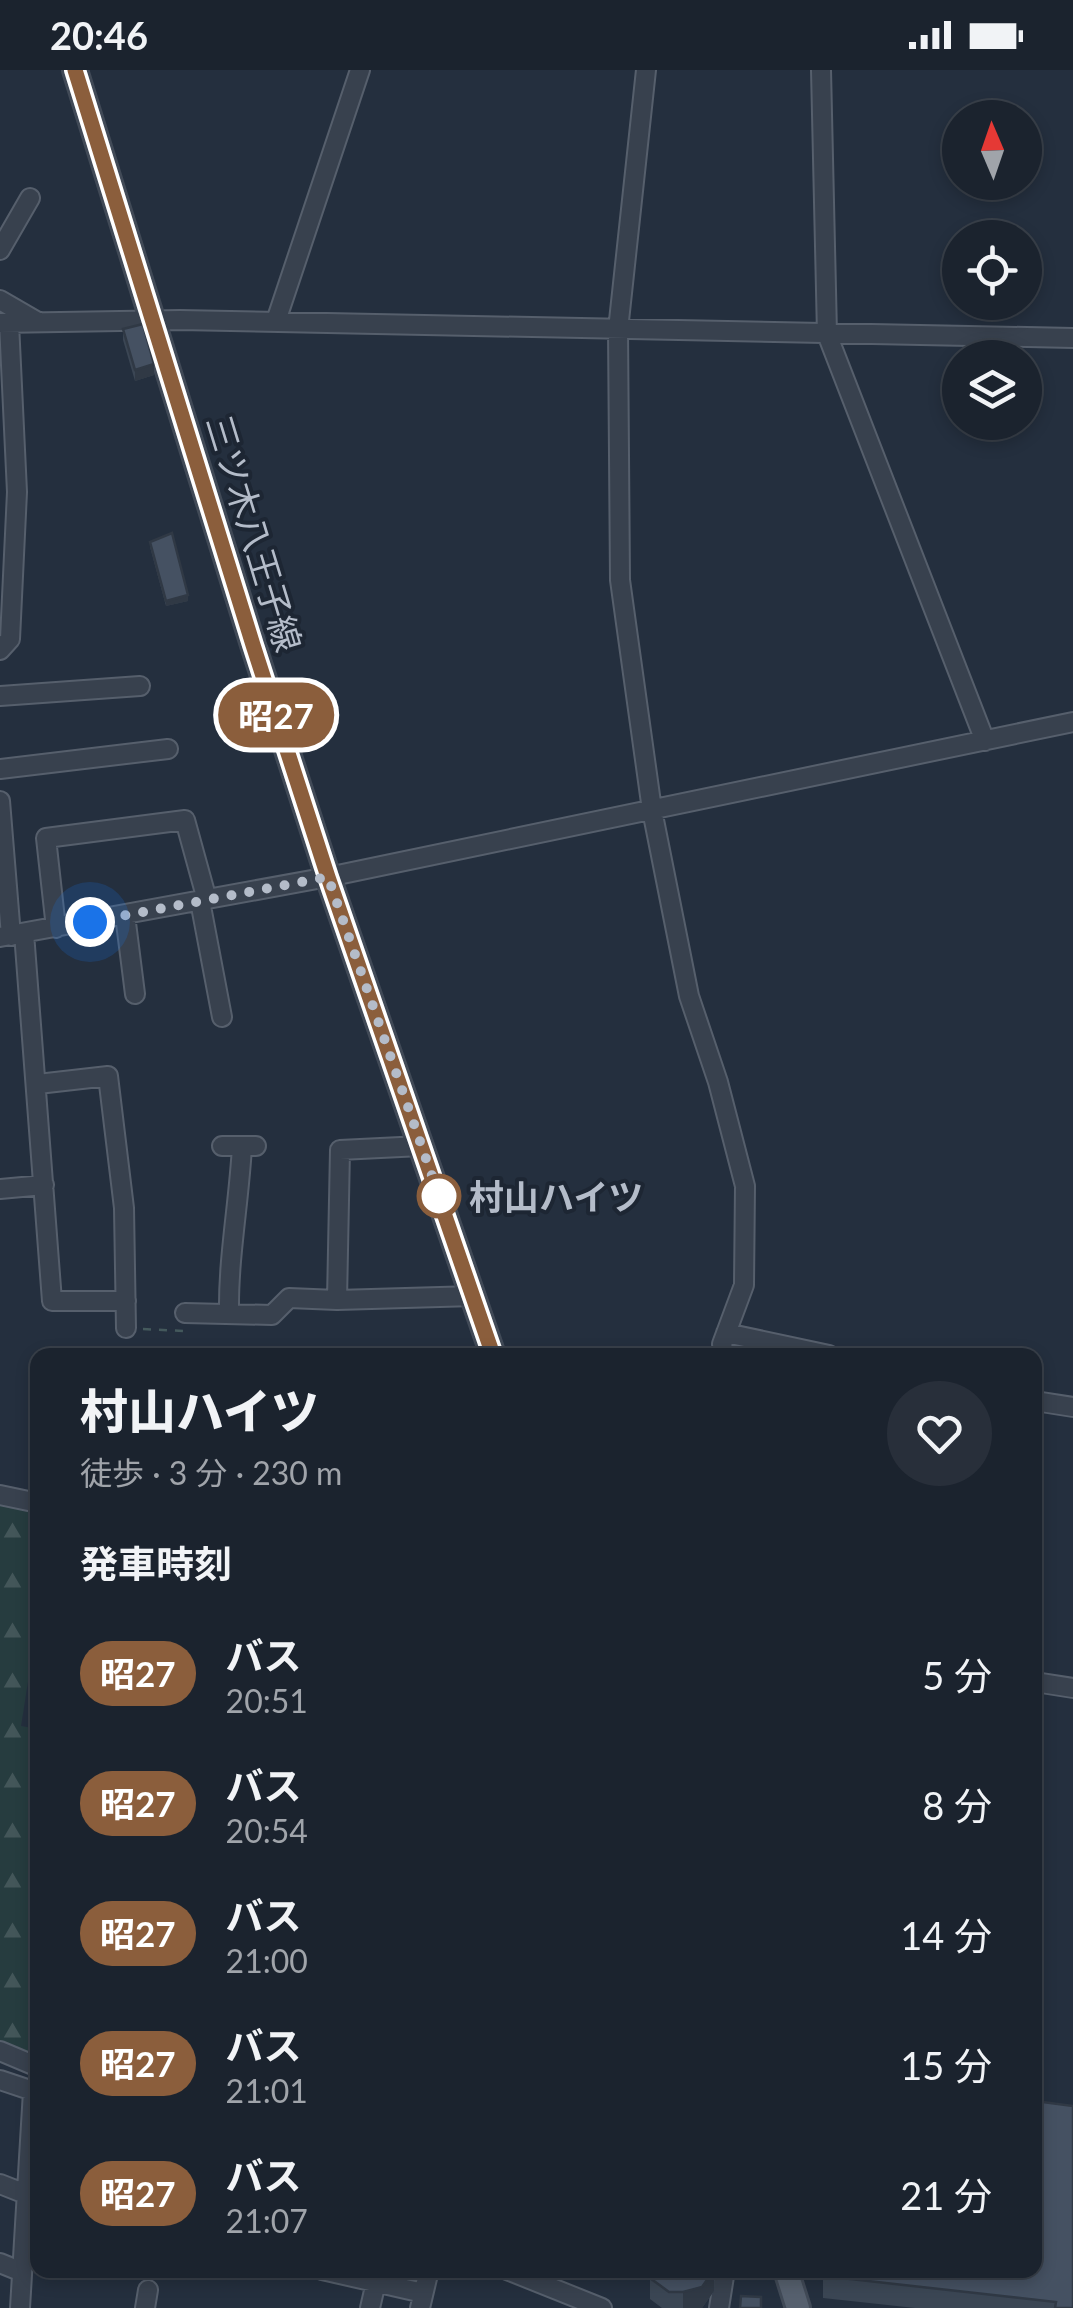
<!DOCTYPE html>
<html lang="ja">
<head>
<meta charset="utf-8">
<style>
  body { margin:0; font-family:Lato,"Noto Sans JP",sans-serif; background:#282f3a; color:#f1f3f6; height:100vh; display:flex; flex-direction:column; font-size:38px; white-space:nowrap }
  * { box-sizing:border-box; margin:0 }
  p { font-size:32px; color:#a0a4aa }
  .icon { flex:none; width:55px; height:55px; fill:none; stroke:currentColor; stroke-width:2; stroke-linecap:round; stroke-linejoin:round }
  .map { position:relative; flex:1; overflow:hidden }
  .details { position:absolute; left:30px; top:1278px; width:1012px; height:930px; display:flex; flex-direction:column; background:#1b232e; border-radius:20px; box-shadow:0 5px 15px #0003,0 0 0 2px #39404a }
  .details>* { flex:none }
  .badge { padding:0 20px; border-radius:32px; font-size:35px; line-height:65px }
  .needle { width:65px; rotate:358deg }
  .fabs { position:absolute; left:942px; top:30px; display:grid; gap:20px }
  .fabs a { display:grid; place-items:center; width:100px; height:100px; border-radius:50%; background:#1b232e; box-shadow:0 5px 15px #0003,0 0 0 2px #39404a; font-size:50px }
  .you { position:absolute; width:50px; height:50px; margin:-25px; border:8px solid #fff; border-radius:50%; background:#1a73e8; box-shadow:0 0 0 15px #1a73e833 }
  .map>.badge { position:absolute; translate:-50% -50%; box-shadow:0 0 0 5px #fff }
  h2 { padding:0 50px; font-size:38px; line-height:90px }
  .round { display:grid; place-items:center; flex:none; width:105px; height:105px; border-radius:52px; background:#282f3a }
  .headline { display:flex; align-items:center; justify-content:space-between; height:170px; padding:0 50px }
  h1 { font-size:48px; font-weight:800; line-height:75px }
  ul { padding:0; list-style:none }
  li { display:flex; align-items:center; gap:30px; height:130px; padding:0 50px }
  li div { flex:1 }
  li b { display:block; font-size:38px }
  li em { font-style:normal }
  li .badge { min-width:110px; font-weight:700; text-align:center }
  .status { display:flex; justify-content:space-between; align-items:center; height:70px; padding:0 50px; background:#1b232e; direction:ltr }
  .status svg { height:28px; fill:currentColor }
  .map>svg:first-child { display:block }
  .forest { fill:url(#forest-firs) }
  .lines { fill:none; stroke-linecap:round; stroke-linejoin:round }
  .minor-casing { stroke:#565f6c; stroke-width:22 }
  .major-casing { stroke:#414a57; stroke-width:28 }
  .path { stroke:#44595c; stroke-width:2.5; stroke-dasharray:8 8; stroke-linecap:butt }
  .minor { stroke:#38414e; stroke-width:18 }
  .major { stroke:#56606e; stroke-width:22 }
  .wall { fill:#3b4654 }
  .shaded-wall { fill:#303945 }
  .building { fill:#455162; stroke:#303945; stroke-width:2.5 }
  .line-casing { stroke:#fff; stroke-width:22 }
  .line { stroke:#8b5e3c; stroke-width:15 }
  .walk { stroke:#b4bcc9; stroke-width:10; stroke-dasharray:0 18 }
  .stop-dot { fill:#fff; stroke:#8b5e3c; stroke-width:5 }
  .labels { text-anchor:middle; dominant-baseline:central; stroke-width:8; stroke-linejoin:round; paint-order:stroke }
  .street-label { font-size:35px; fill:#b4bcc9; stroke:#1d2633 }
  .stop-label { font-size:35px; font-weight:bold; fill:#b4bcc9; stroke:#1d2633; text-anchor:start }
</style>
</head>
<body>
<div class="status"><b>20:46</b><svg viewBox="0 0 49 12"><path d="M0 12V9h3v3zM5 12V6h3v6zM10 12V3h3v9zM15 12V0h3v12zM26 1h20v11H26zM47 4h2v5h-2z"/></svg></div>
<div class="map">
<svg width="1073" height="2238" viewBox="0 0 1073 2238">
  <defs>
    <pattern id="forest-firs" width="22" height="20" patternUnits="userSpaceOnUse" patternTransform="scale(2.5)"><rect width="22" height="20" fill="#263c3f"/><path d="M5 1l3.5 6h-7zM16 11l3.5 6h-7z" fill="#435659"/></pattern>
  </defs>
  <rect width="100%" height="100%" fill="#242f3e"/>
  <path class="forest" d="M 0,1434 L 37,1442 L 37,1554 L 21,1656 L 38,1659 L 37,1989 L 0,1973 Z"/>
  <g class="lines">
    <defs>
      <path id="minor" d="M 646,0 L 618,260 L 620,510 L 652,740 L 689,926 L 718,1012 L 745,1116 L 744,1215 L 722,1274 L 724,1285
        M 821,0 L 827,264 L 985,671
        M 0,180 L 30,128
        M 0,230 L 38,252
        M 276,251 L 360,0
        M 0,253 L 180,250 L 1073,268
        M 0,580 L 10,569 L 17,422 L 9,253
        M 0,626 L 140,616
        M 0,699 L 168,679
        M 0,731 L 11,866
        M 200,831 L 222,947
        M 125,845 L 135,924
        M 56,858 L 46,768 L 185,750 L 207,830
        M 24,863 L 52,1231 L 126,1231
        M 0,867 L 328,807 L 1073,652
        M 38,1014 L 108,1006 L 124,1138 L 126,1258
        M 222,1076 L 256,1076
        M 0,1119 L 44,1115
        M 337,1230 L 340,1080 L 421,1076
        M 185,1243 L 272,1245 L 289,1228 L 337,1230 L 474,1226
        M 229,1244 C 228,1188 239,1133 242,1076
        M 726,1263 L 829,1285
        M 1035,1331 L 1073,1337
        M 0,1425 L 38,1433
        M 1035,1612 L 1073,1618
        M 0,1981 L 38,1997
        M 0,2010 L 33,2021 L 20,2238
        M 0,2114 L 28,2125 L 37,2126
        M 0,2193 L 22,2202
        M 322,2200 L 423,2223
        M 507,2200 L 602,2238
        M 145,2238 L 148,2220
        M 370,2238 L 376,2212
        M 420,2238 L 429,2200
        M 719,2238 L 725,2200"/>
      <path id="major" d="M 75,0 L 253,575 L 328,807 L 493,1285
        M 786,2200 L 798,2238"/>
    </defs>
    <use href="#minor" class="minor-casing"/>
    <use href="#major" class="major-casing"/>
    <path class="path" d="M 143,1259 L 184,1261"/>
    <use href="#minor" class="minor"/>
    <use href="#major" class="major"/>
  </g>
  <path class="wall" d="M 123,259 L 154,305 L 135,311 L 123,270 Z
    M 150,472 L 188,531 L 166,536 L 150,477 Z
    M 630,2200 L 715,2200 L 714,2221 L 702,2238 L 662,2238 L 650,2229 L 650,2204 L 648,2202 Z
    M 1035,2200 L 1073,2238 L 915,2238 L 823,2228 L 823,2206 Z"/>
  <path class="shaded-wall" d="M 154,294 L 154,305 L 135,311 L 135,300 Z
    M 188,525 L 188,531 L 166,536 L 166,531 Z
    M 714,2200 L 714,2221 L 702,2238 L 683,2238 L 683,2222 Z"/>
  <path class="building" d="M 143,254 L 154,294 L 135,300 L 123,259 Z
    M 172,463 L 188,525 L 166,531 L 150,472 Z
    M 1035,2031 L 1073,2036 L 1073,2238 L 1055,2238 L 1056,2232 L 823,2206 L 824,2200 L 1035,2200 Z
    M 650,2200 L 714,2200 L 702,2217 L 683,2222 L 669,2222 L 650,2208 Z
    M 741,2226 L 761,2227 L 761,2238 L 740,2238 Z"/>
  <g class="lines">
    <defs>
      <path id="line" d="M 75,0 L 253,575 L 328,807 L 493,1285"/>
    </defs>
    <use href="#line" class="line-casing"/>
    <use href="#line" class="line"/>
    <path class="walk" d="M 90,852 L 328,807 L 439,1126"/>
  </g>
  <circle class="stop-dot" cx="439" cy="1126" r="20"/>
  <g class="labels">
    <g class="street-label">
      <text transform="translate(255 463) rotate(73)">三ツ木八王子線</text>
    </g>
    <g class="stop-label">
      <text x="469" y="1126">村山ハイツ</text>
    </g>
  </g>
</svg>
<div class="fabs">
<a><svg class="needle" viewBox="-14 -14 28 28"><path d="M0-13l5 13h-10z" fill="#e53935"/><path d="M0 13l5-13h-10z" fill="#a0a4aa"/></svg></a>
<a><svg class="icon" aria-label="locate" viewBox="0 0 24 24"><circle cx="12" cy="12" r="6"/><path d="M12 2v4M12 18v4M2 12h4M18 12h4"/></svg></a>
<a><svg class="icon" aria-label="layers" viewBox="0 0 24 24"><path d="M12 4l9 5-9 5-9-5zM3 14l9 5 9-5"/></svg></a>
</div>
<div class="you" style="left:90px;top:852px"></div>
<b class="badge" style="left:276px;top:645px;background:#8b5e3c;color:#fff">昭27</b>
<section class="details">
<div class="headline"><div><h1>村山ハイツ</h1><p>徒歩 · 3 分 · 230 m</p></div><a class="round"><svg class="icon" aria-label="heart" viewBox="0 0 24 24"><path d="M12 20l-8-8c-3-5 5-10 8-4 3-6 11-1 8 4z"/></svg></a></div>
<h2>発車時刻</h2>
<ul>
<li><span class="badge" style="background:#8b5e3c;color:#fff">昭27</span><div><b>バス</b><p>20:51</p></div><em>5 分</em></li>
<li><span class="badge" style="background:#8b5e3c;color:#fff">昭27</span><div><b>バス</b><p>20:54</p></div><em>8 分</em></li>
<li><span class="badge" style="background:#8b5e3c;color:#fff">昭27</span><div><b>バス</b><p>21:00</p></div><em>14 分</em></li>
<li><span class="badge" style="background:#8b5e3c;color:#fff">昭27</span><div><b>バス</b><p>21:01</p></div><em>15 分</em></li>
<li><span class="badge" style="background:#8b5e3c;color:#fff">昭27</span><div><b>バス</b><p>21:07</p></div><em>21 分</em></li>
</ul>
</section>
</div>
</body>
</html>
